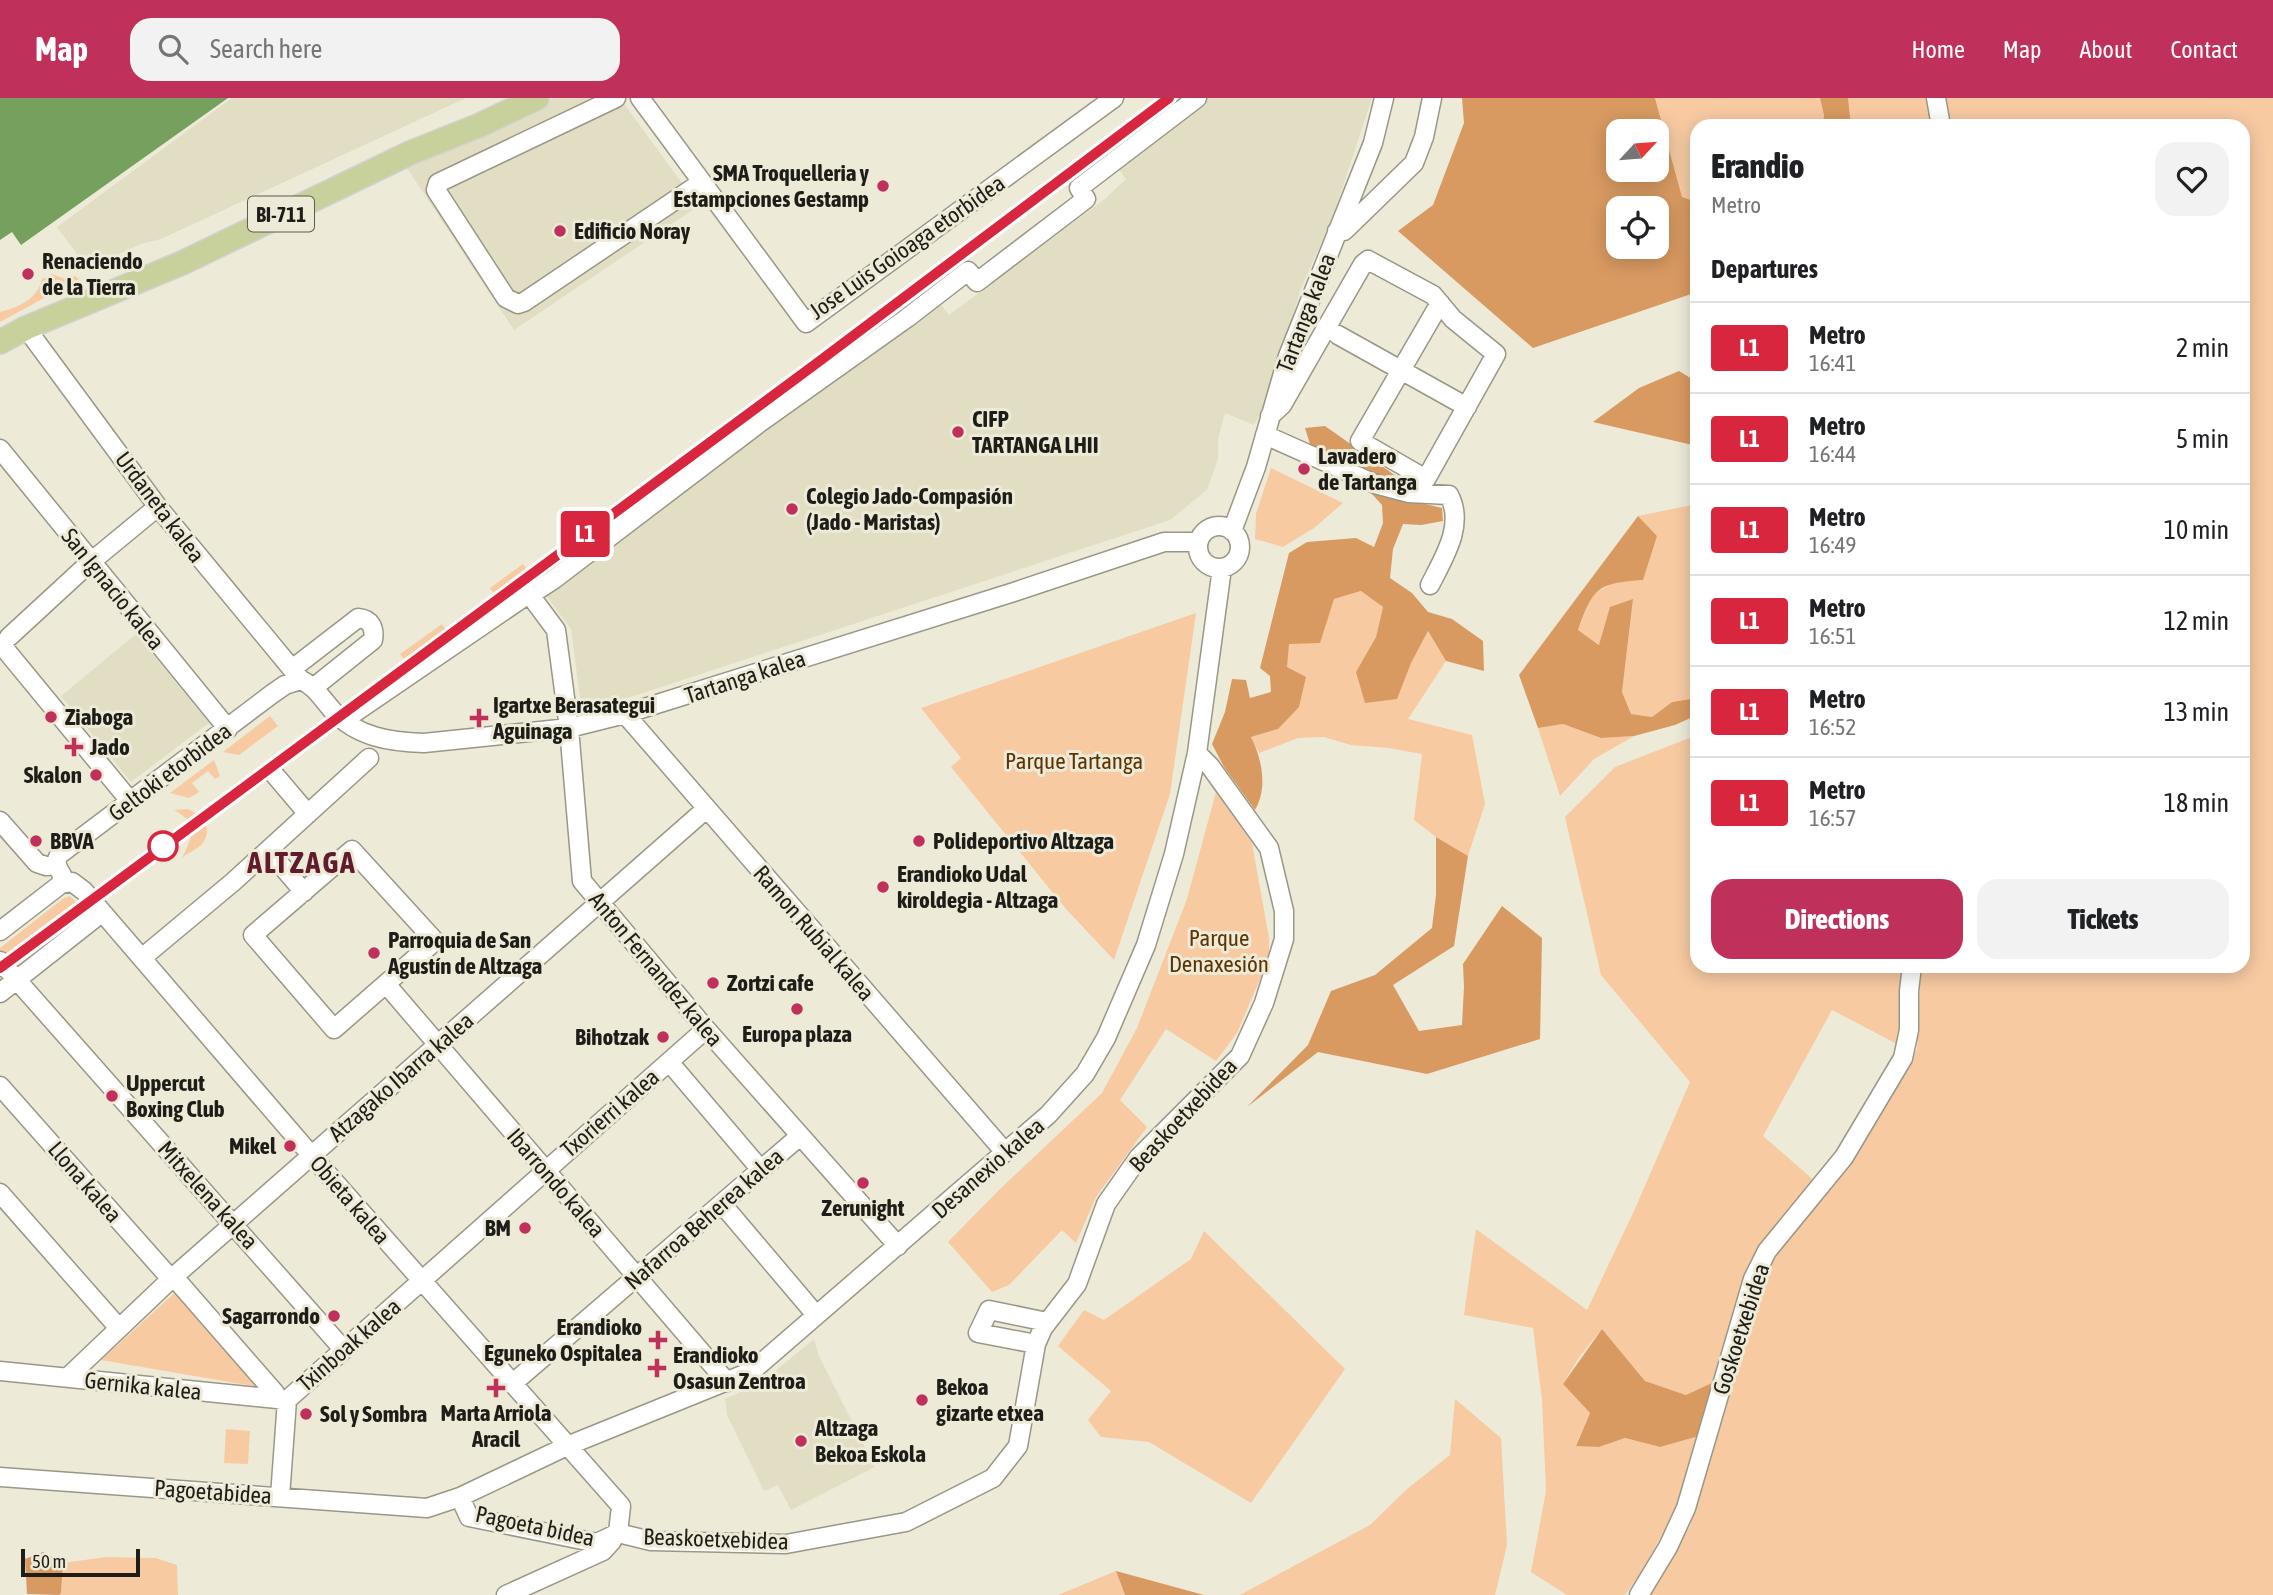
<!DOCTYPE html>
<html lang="en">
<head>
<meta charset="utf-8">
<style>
  body { margin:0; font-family:"Asap Condensed",sans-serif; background:#f2f2f2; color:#202124; height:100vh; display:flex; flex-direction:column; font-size:26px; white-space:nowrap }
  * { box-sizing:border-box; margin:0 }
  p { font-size:23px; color:#757577 }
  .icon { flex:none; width:38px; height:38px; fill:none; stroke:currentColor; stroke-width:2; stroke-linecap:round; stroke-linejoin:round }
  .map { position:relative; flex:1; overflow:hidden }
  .drawer { position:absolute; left:1690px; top:21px; width:560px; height:854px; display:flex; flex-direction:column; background:#fff; border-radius:21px; box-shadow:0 4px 18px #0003 }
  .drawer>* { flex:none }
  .badge { padding:0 14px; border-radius:5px; font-size:24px; line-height:46px }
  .needle { width:46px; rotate:64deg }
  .controls { position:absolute; left:1606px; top:21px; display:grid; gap:14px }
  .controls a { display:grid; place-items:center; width:63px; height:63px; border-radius:14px; background:#fff; box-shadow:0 4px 18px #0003; font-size:35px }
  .scale { position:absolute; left:21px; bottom:18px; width:119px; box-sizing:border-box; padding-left:7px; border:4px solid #1e1d17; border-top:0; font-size:19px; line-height:24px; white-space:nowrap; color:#1e1d17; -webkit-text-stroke:5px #edead8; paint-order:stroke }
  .map>.badge { position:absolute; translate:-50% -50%; box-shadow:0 0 0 4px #fff }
  h2 { padding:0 21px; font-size:26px; line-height:63px }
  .round { display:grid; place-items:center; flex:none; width:74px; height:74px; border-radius:21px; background:#f2f2f2 }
  .headline { display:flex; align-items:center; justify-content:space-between; height:119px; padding:0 21px }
  h1 { font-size:33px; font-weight:800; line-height:52px }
  .button { display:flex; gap:14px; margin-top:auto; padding:14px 21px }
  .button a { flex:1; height:80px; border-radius:21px; background:#bf305a; color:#fff; font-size:28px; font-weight:800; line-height:80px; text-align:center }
  .button a+a { background:#f2f2f2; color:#202124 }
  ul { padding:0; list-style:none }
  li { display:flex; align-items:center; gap:21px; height:91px; padding:0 21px; border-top:2px solid #e0e0e0 }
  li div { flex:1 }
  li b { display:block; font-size:26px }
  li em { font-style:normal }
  li .badge { min-width:77px; font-weight:700; text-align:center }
  header { display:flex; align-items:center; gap:42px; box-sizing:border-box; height:98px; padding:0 35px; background:#bf305a; color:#fff }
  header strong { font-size:33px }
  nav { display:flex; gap:38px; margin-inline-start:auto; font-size:24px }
  .search { width:490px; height:63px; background:#f2f2f2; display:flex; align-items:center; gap:18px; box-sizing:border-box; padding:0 24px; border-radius:21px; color:#757577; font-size:26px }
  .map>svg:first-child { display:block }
  .built { fill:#e2dec4 }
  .green { fill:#f7caa2 }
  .forest { fill:#d89a61; fill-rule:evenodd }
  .water { fill:#75a05e }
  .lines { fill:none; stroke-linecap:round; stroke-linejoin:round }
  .minor-casing { stroke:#999786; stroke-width:21 }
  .major-casing { stroke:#d2d2d1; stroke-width:26 }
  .minor { stroke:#fff; stroke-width:18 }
  .major { stroke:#c8d19b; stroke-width:23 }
  .rail-casing { stroke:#4d4b42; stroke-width:7 }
  .rail { stroke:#edead8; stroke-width:4.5; stroke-dasharray:13; stroke-linecap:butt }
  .line-casing { stroke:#fff; stroke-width:16 }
  .line { stroke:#d7263d; stroke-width:10 }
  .poi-dot { fill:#bf305a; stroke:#edead8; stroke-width:2.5 }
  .stop-dot { fill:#fff; stroke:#d7263d; stroke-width:3.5 }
  .labels { text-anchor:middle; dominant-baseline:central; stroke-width:6; stroke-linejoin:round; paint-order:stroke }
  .shield { fill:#edead8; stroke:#5c5a51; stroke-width:2 }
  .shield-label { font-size:21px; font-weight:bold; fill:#1e1d17 }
  .poi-label { font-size:23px; font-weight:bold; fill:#1e1d17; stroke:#edead8; text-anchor:start }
  .street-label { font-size:23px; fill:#1e1d17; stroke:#edead8 }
  .park-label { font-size:23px; fill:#5c3404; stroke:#edead8 }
  .district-label { font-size:30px; font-weight:bold; letter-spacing:2px; fill:#601b2d; stroke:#edead8 }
</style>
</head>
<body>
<header>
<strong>Map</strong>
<div class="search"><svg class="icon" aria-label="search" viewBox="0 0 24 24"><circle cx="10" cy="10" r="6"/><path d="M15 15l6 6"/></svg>Search here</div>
<nav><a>Home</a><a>Map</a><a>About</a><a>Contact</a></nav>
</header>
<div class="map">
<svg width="2273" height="1497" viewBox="0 0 2273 1497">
  <rect width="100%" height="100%" fill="#edead8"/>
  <path class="built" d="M 232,0 L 466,0 L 161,141 L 141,146 L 114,158 L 94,169 L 91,175 L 57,129 Z
    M 553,0 L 620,0 L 692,99 L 694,111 L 514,232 L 407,70 Z
    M 1209,0 L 1372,0 L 1333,118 L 1300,193 L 1268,303 L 1254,327 L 1225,315 L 1218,341 L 1218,361 L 1207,392 L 1170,422 L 582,615 L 571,531 L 545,496 L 937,202 L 949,217 L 991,186 L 1106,100 L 1126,81 L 1117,69 Z
    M 136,536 L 209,625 L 131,684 L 61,598 Z
    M 814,1241 L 819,1258 L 875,1369 L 791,1412 L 778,1387 L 764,1393 L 727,1317 L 725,1301 L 762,1284 Z"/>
  <path class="green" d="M 1655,0 L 1820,0 L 1824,17 L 1823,28 L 1698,28 L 1697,104 L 1682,99 Z
    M 1848,0 L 1928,0 L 1933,28 L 1851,28 Z
    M 1945,0 L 2273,0 L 2273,1497 L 1649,1497 L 1690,1428 L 1771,1162 L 1847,1068 L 1917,951 L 1921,868 L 2244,868 L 2244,28 L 1949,28 Z
    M 52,176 L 65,181 L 75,178 L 79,181 L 0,224 L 0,214 C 19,209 37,202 42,181 Z
    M 1271,370 L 1343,405 L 1314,430 L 1283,449 L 1255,441 L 1256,416 Z
    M 1697,406 L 1697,600 L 1672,604 L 1652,619 L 1631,616 L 1622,594 L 1633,501 L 1600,547 L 1578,532 L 1591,498 L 1614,484 L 1657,438 L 1638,418 Z
    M 523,466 L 536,484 L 503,508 L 490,490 Z
    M 1362,493 L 1383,509 L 1376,539 L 1357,573 L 1411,565 L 1428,533 L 1446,563 L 1408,621 L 1472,637 L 1485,706 L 1468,758 L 1436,739 L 1414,722 L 1422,656 L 1389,650 L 1351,647 L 1324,639 L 1298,640 L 1259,655 L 1251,639 L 1278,631 L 1289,545 L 1334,501 Z
    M 1196,515 L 1170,696 L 1114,862 L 1066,811 L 951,669 L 961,660 L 921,610 Z
    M 442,526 L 451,539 L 410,569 L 400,556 Z
    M 270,618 L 278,628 L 239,657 L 223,654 Z
    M 1563,626 L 1601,640 L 1634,638 L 1594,661 L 1560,698 L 1538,630 Z
    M 1697,637 L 1698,868 L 1905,868 L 1903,929 L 1897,946 L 1832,912 L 1763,1038 L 1816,1084 L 1754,1160 L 1718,1282 L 1686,1297 L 1645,1283 L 1602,1231 L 1580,1258 L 1563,1286 L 1590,1315 L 1576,1347 L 1599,1349 L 1625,1340 L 1660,1349 L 1699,1338 L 1675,1412 L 1643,1472 L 1625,1497 L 1567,1497 L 1531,1474 L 1546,1393 L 1542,1302 L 1533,1230 L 1464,1217 L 1476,1131 L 1587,1212 L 1634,1113 L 1690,984 L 1601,877 L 1565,719 L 1615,669 Z
    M 214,662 L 220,678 L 215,681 L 208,673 L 192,685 L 199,694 L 189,700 L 170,695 Z
    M 1216,694 L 1252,745 L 1269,840 L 1269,860 L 1237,935 L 1216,963 L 1166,931 L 1120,1002 L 1147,1029 L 1096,1099 L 1076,1145 L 1062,1132 L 1009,1187 L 992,1194 L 948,1144 L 999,1092 L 1102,995 L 1137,930 L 1187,801 Z
    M 188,711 C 202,717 215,732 201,747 C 196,752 187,755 182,760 C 191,742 200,725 174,712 Z
    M 70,798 L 90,818 L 0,887 L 0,850 L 64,800 Z
    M 1204,1133 L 1345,1271 L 1251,1405 L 1149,1344 L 1101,1339 L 1088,1322 L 1111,1293 L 1058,1248 L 1084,1212 L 1104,1222 L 1191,1161 Z
    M 181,1189 L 270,1291 L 101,1262 Z
    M 1455,1301 L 1501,1340 L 1507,1447 L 1495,1497 L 1240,1497 L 1370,1427 L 1407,1391 L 1450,1357 Z
    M 226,1331 L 250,1333 L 248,1366 L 224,1365 Z
    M 106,1459 L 156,1460 L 177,1467 L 178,1497 L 59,1497 L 61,1495 L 63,1465 Z
    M 1116,1473 L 1125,1497 L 1058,1497 Z"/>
  <path class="forest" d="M 1462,0 L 1655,0 L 1682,99 L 1697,104 L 1697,194 L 1533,250 L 1398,133 L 1433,107 L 1464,25 ZM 1619,33 L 1657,33 L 1657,72 L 1619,72 ZM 1619,110 L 1657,110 L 1657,149 L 1619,149 Z
    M 1820,0 L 1848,0 L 1851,28 L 1823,28 L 1824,17 Z
    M 1679,273 L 1697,284 L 1697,348 L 1593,324 L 1639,290 Z
    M 1325,328 L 1403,383 L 1425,406 L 1442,410 L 1443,423 L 1421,427 L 1403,426 L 1393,451 L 1390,480 L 1412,495 L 1428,514 L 1452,521 L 1483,543 L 1484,573 L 1446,563 L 1428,533 L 1411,565 L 1397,601 L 1365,605 L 1356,574 L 1376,539 L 1383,509 L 1361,493 L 1334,501 L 1320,545 L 1289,546 L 1287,569 L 1306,579 L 1299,609 L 1278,631 L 1251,639 C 1262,661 1268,690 1255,712 L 1224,669 L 1212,646 L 1225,614 L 1232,581 L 1246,582 L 1250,600 L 1271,594 L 1270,578 L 1260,570 L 1289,455 L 1307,444 L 1356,440 L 1374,449 L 1383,425 L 1382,407 L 1344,365 L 1310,346 L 1305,330 Z
    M 1638,418 L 1657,438 L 1643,482 C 1597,485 1593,490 1578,532 L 1599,547 L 1610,509 L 1633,501 L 1622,594 L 1631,616 L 1652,619 L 1672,604 L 1697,600 L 1697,617 L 1675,627 L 1634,638 L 1601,640 L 1563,626 L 1538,630 L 1519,577 Z
    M 1436,739 L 1468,758 L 1454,848 L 1393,887 L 1419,933 L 1462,927 L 1464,889 L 1463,866 L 1502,808 L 1542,840 L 1540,941 L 1427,976 L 1318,954 L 1247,1009 L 1308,947 L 1331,893 L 1375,877 L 1432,830 L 1436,797 Z
    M 1602,1231 L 1645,1283 L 1686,1297 L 1718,1282 L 1699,1338 L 1660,1349 L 1625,1340 L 1599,1349 L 1576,1348 L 1590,1315 L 1563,1286 Z
    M 43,1454 L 63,1465 L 61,1495 L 59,1497 L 27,1496 L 25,1461 Z
    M 1116,1473 L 1204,1497 L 1125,1497 Z"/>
  <path class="water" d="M 0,0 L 228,0 L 21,147 L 12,134 L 0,142 Z"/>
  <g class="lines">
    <defs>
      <path id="minor" d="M 616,0 L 438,85 L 436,92 L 506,200 L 518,206 L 524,204 L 702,84
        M 640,0 L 806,225 L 1114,0
        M 1936,0 L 1941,28
        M 1337,133 L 1344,133 L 1414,65 L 1424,39 L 1432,0
        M 26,230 L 158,409 L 301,582 C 315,588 323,602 333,613 C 357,639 390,644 424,645 L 569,630 L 625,616 L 1014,494 L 1164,444 L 1198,444
        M 1338,237 L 1467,309
        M 1270,318 L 1282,307 L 1363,166 L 1368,162 L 1433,197 L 1453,221 L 1496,256 L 1426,381 L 1360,343 L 1440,205
        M 1265,337 L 1375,386 L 1409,395 L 1449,397 C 1465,427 1444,459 1430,487
        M 0,351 L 228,631
        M1198 449a21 21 0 1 1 42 0a21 21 0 1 1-42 0Z
        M 1232,433 L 1256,369 L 1288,258 L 1373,45 L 1384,0
        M 98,458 L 155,411
        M 530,497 L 556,532 L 569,630 L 582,783 L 706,931 L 898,1148
        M 9,539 L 85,469
        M 0,545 L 130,703
        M 292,571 L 358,520 C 371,521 375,530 373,542 L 313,590
        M 354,615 L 524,499 L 530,497 L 553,482 L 758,326 L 907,220 L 968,173 L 977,184 L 1086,101 L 1079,90 L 1197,0
        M 625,616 L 1004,1053
        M 274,676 L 308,716
        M 0,723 L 37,765 L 46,768 L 57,767
        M 268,752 L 304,794
        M 352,752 L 435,843 L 334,931 L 253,837 Z
        M 61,786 L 72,784 L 84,793 L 311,1057 L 621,1408 L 618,1435
        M 0,833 L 61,786 L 62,777 C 57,769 54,764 60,756 L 272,596 L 285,587 L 301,582
        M 149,854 L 233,784 L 369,660
        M 0,863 L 343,1251
        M 386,886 L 727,1284
        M 0,895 L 95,820
        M 676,972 L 756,1066
        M 0,988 L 171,1181
        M 0,1095 L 118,1229
        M 722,1106 L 816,1217
        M 180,1186 L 275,1295
        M 1036,1246 L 978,1235 L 989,1212 L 1047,1224
        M 0,1273 L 287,1302
        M 68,1279 L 171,1181 L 706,711
        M 512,1286 L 800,1038
        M 0,1379 L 427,1410 L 460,1399 L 567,1348 L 752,1273 L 1048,1017 L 1085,976 L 1106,940 L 1146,847 L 1174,756 L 1197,655 L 1222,470
        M 280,1399 L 287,1302 L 706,931
        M 460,1399 L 469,1419 L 597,1445 L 618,1435
        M 618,1435 L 651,1443 L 786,1446 L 906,1424 L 993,1380 L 1018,1348 L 1036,1246 L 1043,1230 L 1077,1186 L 1106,1106 L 1139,1059 L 1240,958 L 1264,905 L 1284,841 L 1284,813 L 1269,750 L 1210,668 L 1197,655
        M 506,1497 L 603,1453 L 612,1443
        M 1639,1497 L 1668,1449 L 1686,1410 L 1753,1181 L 1767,1153 L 1844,1059 L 1903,960 L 1909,932 L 1909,893 L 1912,868"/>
      <path id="major" d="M 0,244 L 26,230 L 182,165 L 410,55 L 480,27 L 537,0"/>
    </defs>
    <use href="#minor" class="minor-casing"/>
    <use href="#major" class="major-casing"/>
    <use href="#minor" class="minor"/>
    <use href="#major" class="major"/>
    <defs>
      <path id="rail" d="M 649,388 L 1169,0"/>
    </defs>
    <use href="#rail" class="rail-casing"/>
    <use href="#rail" class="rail"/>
  </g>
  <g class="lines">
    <defs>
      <path id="line" d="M 0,870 L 817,265 L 1169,0"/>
    </defs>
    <use href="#line" class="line-casing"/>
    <use href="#line" class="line"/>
  </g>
  <g class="poi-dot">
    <circle cx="883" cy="88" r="7"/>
    <circle cx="560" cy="133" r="7"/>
    <circle cx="28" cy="176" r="7"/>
    <circle cx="958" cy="334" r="7"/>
    <circle cx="1304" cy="371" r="7"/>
    <circle cx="792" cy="411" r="7"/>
    <circle cx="51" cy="619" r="7"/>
    <path d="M475.5 609.5h7v7h7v7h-7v7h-7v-7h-7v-7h7z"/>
    <path d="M70.5 638.5h7v7h7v7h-7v7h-7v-7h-7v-7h7z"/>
    <circle cx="96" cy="677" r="7"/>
    <circle cx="36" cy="743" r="7"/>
    <circle cx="919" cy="743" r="7"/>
    <circle cx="883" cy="789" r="7"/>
    <circle cx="374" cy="855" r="7"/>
    <circle cx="713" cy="885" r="7"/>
    <circle cx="797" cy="911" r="7"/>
    <circle cx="663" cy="939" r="7"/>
    <circle cx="112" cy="998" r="7"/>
    <circle cx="290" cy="1048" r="7"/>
    <circle cx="863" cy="1085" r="7"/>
    <circle cx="525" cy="1130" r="7"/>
    <circle cx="334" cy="1218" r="7"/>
    <path d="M654.5 1231.5h7v7h7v7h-7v7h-7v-7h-7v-7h7z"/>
    <path d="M653.5 1259.5h7v7h7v7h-7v7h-7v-7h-7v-7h7z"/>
    <path d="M492.5 1279.5h7v7h7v7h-7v7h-7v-7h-7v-7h7z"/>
    <circle cx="922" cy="1302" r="7"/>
    <circle cx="306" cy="1316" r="7"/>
    <circle cx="801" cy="1343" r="7"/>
  </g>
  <circle class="stop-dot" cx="163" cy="748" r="14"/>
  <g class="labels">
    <rect class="shield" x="248" y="98.5" width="66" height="35" rx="5"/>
    <g class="shield-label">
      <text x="281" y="116">BI-711</text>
    </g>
    <g class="poi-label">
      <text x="869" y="75" text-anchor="end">SMA Troquelleria y<tspan x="869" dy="26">Estampciones Gestamp</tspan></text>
      <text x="574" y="133">Edificio Noray</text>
      <text x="42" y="163">Renaciendo<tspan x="42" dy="26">de la Tierra</tspan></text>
      <text x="972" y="321">CIFP<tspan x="972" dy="26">TARTANGA LHII</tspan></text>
      <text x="1318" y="358">Lavadero<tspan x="1318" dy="26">de Tartanga</tspan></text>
      <text x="806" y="398">Colegio Jado-Compasión<tspan x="806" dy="26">(Jado - Maristas)</tspan></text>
      <text x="493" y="607">Igartxe Berasategui<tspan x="493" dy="26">Aguinaga</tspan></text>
      <text x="65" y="619">Ziaboga</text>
      <text x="90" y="649">Jado</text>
      <text x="82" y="677" text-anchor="end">Skalon</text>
      <text x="50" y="743">BBVA</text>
      <text x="933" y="743">Polideportivo Altzaga</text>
      <text x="897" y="776">Erandioko Udal<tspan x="897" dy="26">kiroldegia - Altzaga</tspan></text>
      <text x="388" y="842">Parroquia de San<tspan x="388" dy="26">Agustín de Altzaga</tspan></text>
      <text x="727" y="885">Zortzi cafe</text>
      <text x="797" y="936" text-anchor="middle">Europa plaza</text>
      <text x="649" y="939" text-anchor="end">Bihotzak</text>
      <text x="126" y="985">Uppercut<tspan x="126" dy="26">Boxing Club</tspan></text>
      <text x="276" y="1048" text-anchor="end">Mikel</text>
      <text x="863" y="1110" text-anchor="middle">Zerunight</text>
      <text x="511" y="1130" text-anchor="end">BM</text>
      <text x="320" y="1218" text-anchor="end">Sagarrondo</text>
      <text x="642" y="1229" text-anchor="end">Erandioko<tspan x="642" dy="26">Eguneko Ospitalea</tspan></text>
      <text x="673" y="1257">Erandioko<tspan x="673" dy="26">Osasun Zentroa</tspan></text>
      <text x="936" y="1289">Bekoa<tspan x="936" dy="26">gizarte etxea</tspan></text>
      <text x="496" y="1315" text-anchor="middle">Marta Arriola<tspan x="496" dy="26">Aracil</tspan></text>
      <text x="320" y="1316">Sol y Sombra</text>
      <text x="815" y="1330">Altzaga<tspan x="815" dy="26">Bekoa Eskola</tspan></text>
    </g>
    <g class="street-label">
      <text transform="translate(907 149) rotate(-35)">Jose Luis Goioaga etorbidea</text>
      <text transform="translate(1306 215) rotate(-69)">Tartanga kalea</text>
      <text transform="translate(160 409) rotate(53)">Urdaneta kalea</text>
      <text transform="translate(113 491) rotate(51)">San Ignacio kalea</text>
      <text transform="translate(745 579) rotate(-18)">Tartanga kalea</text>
      <text transform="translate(170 674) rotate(-37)">Geltoki etorbidea</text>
      <text transform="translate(814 835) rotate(49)">Ramon Rubial kalea</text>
      <text transform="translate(656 871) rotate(50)">Anton Fernandez kalea</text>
      <text transform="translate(401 979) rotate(-41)">Atzagako Ibarra kalea</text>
      <text transform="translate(610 1015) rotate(-41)">Txorierri kalea</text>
      <text transform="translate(1183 1017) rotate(-47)">Beaskoetxebidea</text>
      <text transform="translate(988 1070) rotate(-41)">Desanexio kalea</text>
      <text transform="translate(85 1084) rotate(49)">Llona kalea</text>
      <text transform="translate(556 1085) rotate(49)">Ibarrondo kalea</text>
      <text transform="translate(208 1097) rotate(48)">Mitxelena kalea</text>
      <text transform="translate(350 1102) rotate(49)">Obieta kalea</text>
      <text transform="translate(704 1121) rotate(-41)">Nafarroa Beherea kalea</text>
      <text transform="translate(1741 1231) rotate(-72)">Goskoetxebidea</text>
      <text transform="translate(349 1247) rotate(-41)">Txinboak kalea</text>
      <text transform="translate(143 1288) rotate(6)">Gernika kalea</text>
      <text transform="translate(213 1394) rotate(4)">Pagoetabidea</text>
      <text transform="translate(535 1428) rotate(12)">Pagoeta bidea</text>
      <text transform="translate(716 1441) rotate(2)">Beaskoetxebidea</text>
    </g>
    <g class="park-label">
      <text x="1074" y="663">Parque Tartanga</text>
      <text x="1219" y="840">Parque<tspan x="1219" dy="26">Denaxesión</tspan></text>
    </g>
    <g class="district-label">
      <text x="302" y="764">ALTZAGA</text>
    </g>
  </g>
</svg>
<div class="controls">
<a><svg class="needle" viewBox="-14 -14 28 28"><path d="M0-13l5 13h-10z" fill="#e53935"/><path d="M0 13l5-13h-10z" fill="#757577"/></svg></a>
<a><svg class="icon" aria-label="locate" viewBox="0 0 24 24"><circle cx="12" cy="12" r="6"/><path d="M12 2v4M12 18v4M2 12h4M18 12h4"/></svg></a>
</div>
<div class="scale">50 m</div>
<b class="badge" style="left:585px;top:436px;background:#d7263d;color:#fff">L1</b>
<section class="drawer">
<div class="headline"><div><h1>Erandio</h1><p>Metro</p></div><a class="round"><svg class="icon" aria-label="heart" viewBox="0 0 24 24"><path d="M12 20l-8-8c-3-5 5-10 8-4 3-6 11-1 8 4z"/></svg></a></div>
<h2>Departures</h2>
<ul>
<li><span class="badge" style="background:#d7263d;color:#fff">L1</span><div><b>Metro</b><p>16:41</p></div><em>2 min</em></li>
<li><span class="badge" style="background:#d7263d;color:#fff">L1</span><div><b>Metro</b><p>16:44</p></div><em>5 min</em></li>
<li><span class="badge" style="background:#d7263d;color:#fff">L1</span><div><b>Metro</b><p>16:49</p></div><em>10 min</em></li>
<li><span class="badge" style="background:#d7263d;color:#fff">L1</span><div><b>Metro</b><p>16:51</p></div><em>12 min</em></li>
<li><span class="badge" style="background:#d7263d;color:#fff">L1</span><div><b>Metro</b><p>16:52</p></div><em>13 min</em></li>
<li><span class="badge" style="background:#d7263d;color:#fff">L1</span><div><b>Metro</b><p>16:57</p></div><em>18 min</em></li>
</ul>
<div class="button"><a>Directions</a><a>Tickets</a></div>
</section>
</div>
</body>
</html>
